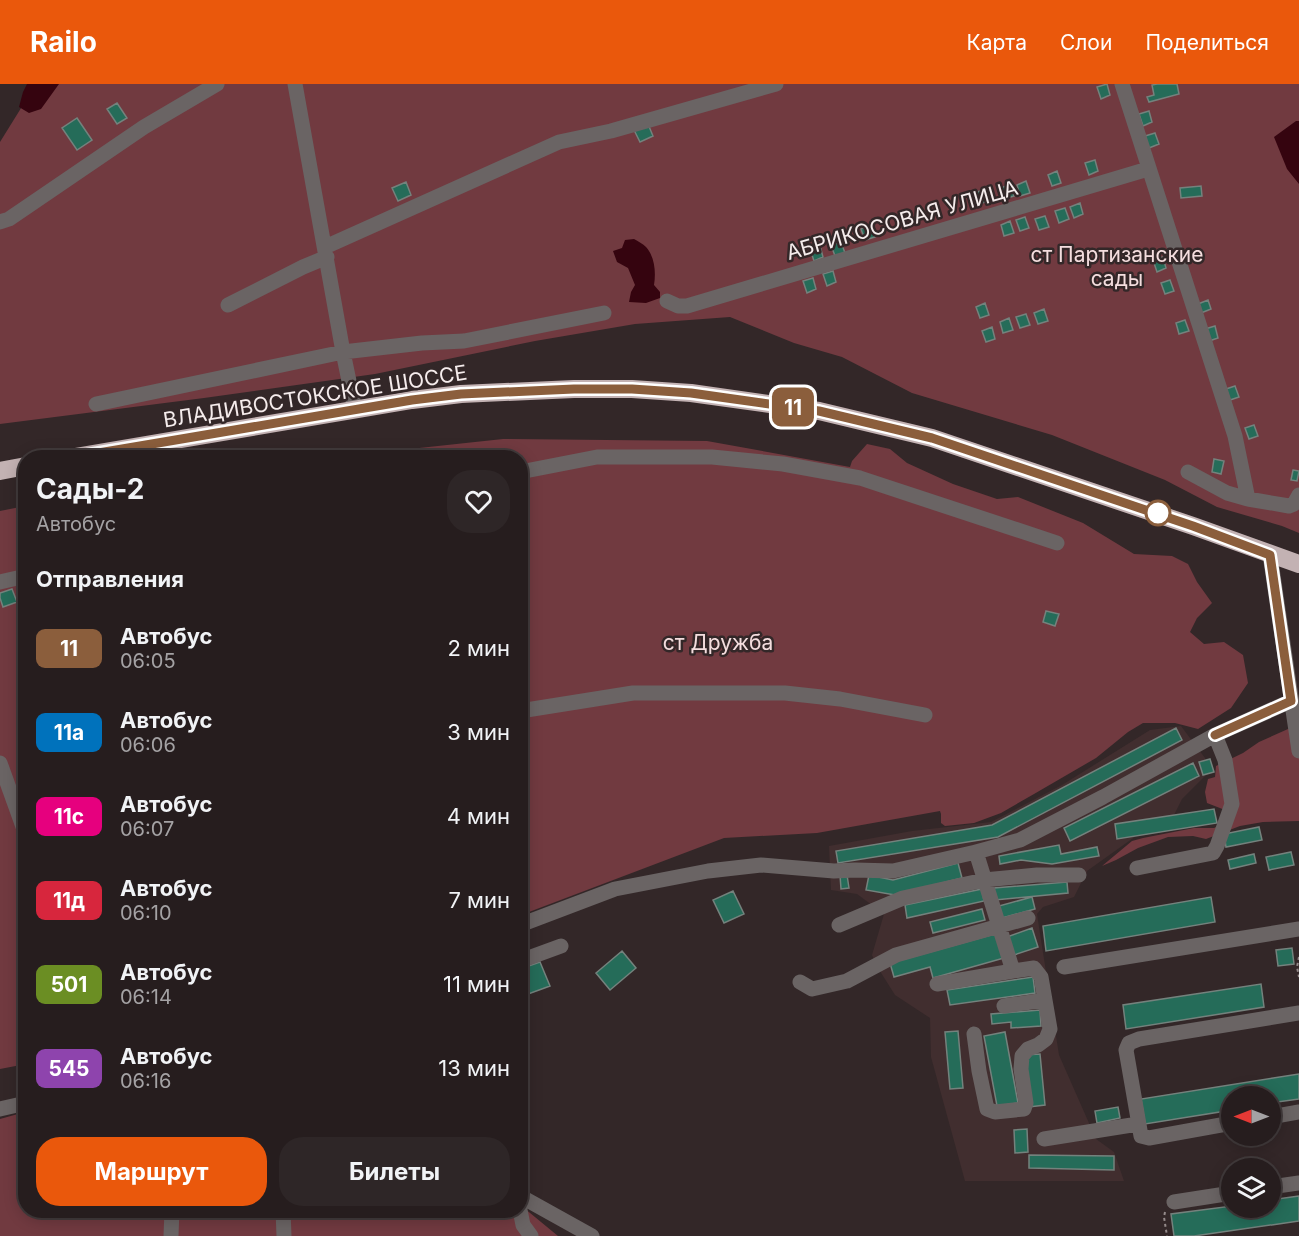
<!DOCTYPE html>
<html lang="ru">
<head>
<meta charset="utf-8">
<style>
  body { margin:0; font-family:Inter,sans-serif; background:#2e2627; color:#f1f3f6; height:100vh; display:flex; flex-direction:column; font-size:22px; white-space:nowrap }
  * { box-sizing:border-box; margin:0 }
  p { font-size:20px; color:#a4a2a4 }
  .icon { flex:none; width:33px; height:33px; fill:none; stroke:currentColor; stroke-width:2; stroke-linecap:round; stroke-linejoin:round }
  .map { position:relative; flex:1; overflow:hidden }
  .drawer { position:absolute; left:18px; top:366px; width:510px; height:768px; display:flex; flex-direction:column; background:#261d1e; border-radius:24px; box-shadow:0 3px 15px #0003,0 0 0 2px #423b3c }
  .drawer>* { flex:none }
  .badge { padding:0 12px; border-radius:9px; font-size:21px; line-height:39px }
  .needle { width:39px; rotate:270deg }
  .tools { position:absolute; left:1221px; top:1002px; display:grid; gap:12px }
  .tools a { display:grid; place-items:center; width:60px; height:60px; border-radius:50%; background:#261d1e; box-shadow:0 3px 15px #0003,0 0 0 2px #423b3c; font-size:30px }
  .map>.badge { position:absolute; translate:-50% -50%; box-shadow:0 0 0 3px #fff }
  h2 { padding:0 18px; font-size:22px; line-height:54px }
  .round { display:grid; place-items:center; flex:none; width:63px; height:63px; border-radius:24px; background:#2e2627 }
  .head { display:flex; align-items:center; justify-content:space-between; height:102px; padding:0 18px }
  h1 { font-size:28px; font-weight:700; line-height:45px }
  .primary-button { display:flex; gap:12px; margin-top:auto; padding:12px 18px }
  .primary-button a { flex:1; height:69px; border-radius:24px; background:#ea580c; color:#fff; font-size:24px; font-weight:700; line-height:69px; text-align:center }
  .primary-button a+a { background:#2e2627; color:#f1f3f6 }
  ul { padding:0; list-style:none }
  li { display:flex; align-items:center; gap:18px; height:84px; padding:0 18px }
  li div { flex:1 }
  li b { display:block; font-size:22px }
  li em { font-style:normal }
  li .badge { min-width:66px; font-weight:700; text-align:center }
  header { display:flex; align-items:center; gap:36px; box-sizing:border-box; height:84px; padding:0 30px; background:#ea580c; color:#fff }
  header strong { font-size:28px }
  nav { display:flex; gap:33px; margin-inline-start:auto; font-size:21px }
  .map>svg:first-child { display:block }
  .built { fill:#412e2f }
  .green { fill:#713a40 }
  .water { fill:#35040f }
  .building { fill:#256c59; stroke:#74827d; stroke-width:1.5 }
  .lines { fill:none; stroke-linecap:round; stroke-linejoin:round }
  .path { stroke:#958b8b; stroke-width:2; stroke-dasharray:3 3; stroke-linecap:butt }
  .minor { stroke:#6a6464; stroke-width:15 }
  .highway { stroke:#c3b2b3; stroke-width:18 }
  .line-casing { stroke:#fff; stroke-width:14 }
  .line { stroke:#8b5e3c; stroke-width:9 }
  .stop-dot { fill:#fff; stroke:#8b5e3c; stroke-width:3 }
  .labels { text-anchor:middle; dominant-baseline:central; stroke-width:5; stroke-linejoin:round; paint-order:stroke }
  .street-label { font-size:21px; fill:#f5ecec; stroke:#332728 }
  .park-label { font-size:21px; fill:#f4ddde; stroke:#332728 }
</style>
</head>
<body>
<header>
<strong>Railo</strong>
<nav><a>Карта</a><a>Слои</a><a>Поделиться</a></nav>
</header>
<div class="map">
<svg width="1299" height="1152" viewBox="0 0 1299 1152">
  <rect width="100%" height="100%" fill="#332728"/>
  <path class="built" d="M 1181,642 L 1205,674 L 1206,691 L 1182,715 L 1173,733 L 1159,743 L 1136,752 L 1087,787 L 1086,791 L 1081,799 L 1074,813 L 1043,823 L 1037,830 L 1059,971 L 1096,1055 L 1114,1068 L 1124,1097 L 965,1097 L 931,973 L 930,934 L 895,911 L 878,884 L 872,871 L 884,830 L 857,810 L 831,806 L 829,762 L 912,747 L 991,738 L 1062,701 L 1150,646 Z"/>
  <path class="green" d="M 36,0 L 1299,0 L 1299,449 L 1282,442 L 1217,423 L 1165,396 L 1052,351 L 912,309 L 842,273 L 794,259 L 730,233 L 635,240 L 535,257 L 375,290 L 204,314 L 0,340 L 0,58 Z
    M 503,355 L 707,357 L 850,383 L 852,377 L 867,360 L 890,365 L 907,379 L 953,400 L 997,415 L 1018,413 L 1083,439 L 1134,470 L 1172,472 L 1188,480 L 1197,498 L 1212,519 L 1197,534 L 1190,548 L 1204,560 L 1224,558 L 1243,571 L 1248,599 L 1231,624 L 1198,645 L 1175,639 L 1143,639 L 1128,648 L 1096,674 L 1034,710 L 1001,729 L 974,739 L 945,742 L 941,739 L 941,730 L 940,727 L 817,749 L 724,754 L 521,831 L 520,374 L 326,374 Z
    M 25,422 L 26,980 L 0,985 L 0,427 Z
    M 1297,641 L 1299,642 L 1299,737 L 1263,738 L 1240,742 L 1206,755 L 1193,752 L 1168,753 L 1138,764 L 1116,776 L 1102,782 L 1132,757 L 1143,754 L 1194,744 L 1214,744 L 1229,737 L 1225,726 L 1207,719 L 1205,708 L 1208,695 L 1215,693 L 1216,682 L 1243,669 L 1259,658 Z
    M 25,1028 L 26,1126 L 520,1126 L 524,1124 L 558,1152 L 0,1152 L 0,1035 Z"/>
  <path class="water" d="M 27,0 L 59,0 L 41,25 L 29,29 L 19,23 L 23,8 Z
    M 1296,37 L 1299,37 L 1299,100 L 1287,85 L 1274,53 Z
    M 634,155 C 638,157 643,160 646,163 C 655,173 656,189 654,201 L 660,208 L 660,214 L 646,219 L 629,218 L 631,208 L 635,201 L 628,184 L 617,178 L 613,167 L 622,164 L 625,156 Z"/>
  <path class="building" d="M 1107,0 L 1110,11 L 1101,15 L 1097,3 Z
    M 1157,0 L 1177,0 L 1179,10 L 1149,18 L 1147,13 L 1154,11 L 1152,1 Z
    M 117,19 L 127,34 L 117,40 L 107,25 Z
    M 1149,27 L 1152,38 L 1143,42 L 1139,30 Z
    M 77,34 L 92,56 L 77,66 L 62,44 Z
    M 648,40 L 653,52 L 640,58 L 634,46 Z
    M 1155,49 L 1159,60 L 1149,64 L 1145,52 Z
    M 1095,76 L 1098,87 L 1089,91 L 1085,79 Z
    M 1057,87 L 1061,99 L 1052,102 L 1048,91 Z
    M 1026,97 L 1030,109 L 1020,112 L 1017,101 Z
    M 406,98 L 411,111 L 398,117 L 392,104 Z
    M 1010,101 L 1014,112 L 1004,115 L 1000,104 Z
    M 1201,102 L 1202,112 L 1181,114 L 1180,104 Z
    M 985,105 L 988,117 L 979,120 L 975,109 Z
    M 1080,119 L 1083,130 L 1074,134 L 1070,123 Z
    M 1065,124 L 1069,135 L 1059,139 L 1055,127 Z
    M 1045,132 L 1049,143 L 1039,146 L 1035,135 Z
    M 1025,133 L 1029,144 L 1020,147 L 1016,136 Z
    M 1010,137 L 1014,149 L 1004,152 L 1001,141 Z
    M 871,141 L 875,153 L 865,156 L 861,145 Z
    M 841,158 L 845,169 L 835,172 L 831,161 Z
    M 820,162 L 823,173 L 814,177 L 810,165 Z
    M 1163,173 L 1166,184 L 1157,188 L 1153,176 Z
    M 833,187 L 836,198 L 827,202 L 823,190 Z
    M 813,194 L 816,205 L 807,209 L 803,197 Z
    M 1170,196 L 1174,207 L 1165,210 L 1161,199 Z
    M 1208,216 L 1211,225 L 1201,229 L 1198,220 Z
    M 985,219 L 989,231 L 980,234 L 976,223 Z
    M 1044,225 L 1048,237 L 1038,240 L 1034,229 Z
    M 1026,230 L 1030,241 L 1020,244 L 1016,233 Z
    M 1009,234 L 1013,246 L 1003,249 L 1000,238 Z
    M 1185,236 L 1189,247 L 1179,250 L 1176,239 Z
    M 1215,242 L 1218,254 L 1209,257 L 1205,245 Z
    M 992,243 L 995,255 L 986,258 L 982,247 Z
    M 1235,302 L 1239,313 L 1230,316 L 1226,305 Z
    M 1254,341 L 1258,352 L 1249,355 L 1245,344 Z
    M 1214,375 L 1224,377 L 1221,390 L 1212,388 Z
    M 1293,386 L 1299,387 L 1297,397 L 1291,396 Z
    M 12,505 L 17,518 L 3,523 L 0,514 L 0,509 Z
    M 1046,527 L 1059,530 L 1055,542 L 1043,538 Z
    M 1176,644 L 1182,656 L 998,753 L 838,779 L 836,767 L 992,741 Z
    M 1210,675 L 1214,688 L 1203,691 L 1199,678 Z
    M 1193,679 L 1199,692 L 1070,757 L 1064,744 Z
    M 1214,725 L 1217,739 L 1117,755 L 1115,740 Z
    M 1259,743 L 1262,756 L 1226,763 L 1224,750 Z
    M 1059,761 L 1061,770 L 1097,763 L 1099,772 L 1052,780 L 1021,776 L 1000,780 L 999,772 Z
    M 1291,768 L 1294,781 L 1269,786 L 1266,773 Z
    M 1254,770 L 1256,779 L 1230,785 L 1228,776 Z
    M 958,779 L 962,794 L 895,811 L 866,806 L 869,791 L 893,796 Z
    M 840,791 L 847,791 L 849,804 L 841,805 Z
    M 1067,798 L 1068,809 L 995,816 L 994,804 Z
    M 982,805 L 984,817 L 907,834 L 905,821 Z
    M 733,807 L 744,830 L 724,839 L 713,816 Z
    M 1032,813 L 1035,825 L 1002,834 L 999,822 Z
    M 1211,813 L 1215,838 L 1046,867 L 1043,842 Z
    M 982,825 L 985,836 L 933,849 L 930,838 Z
    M 1032,844 L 1038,863 L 1014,871 L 1007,853 Z
    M 998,849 L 1004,874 L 933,894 L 930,883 L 894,893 L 890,879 Z
    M 1292,864 L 1294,880 L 1278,882 L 1276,866 Z
    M 622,867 L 636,884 L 610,906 L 596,889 Z
    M 540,878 L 550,902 L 520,913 L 520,885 Z
    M 1033,893 L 1035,909 L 950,921 L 947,906 Z
    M 1261,900 L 1264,923 L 1126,945 L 1123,921 Z
    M 1040,926 L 1041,942 L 1011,944 L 1011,938 L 992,940 L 991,930 Z
    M 958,947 L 963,1004 L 950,1005 L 945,948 Z
    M 1005,948 L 1018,1019 L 997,1022 L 984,952 Z
    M 1040,970 L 1045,1021 L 1029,1023 L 1025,971 Z
    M 1299,990 L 1299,1015 L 1270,1019 L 1270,1012 L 1232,1012 L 1232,1026 L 1145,1040 L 1141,1015 Z
    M 1118,1023 L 1120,1034 L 1097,1039 L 1095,1027 Z
    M 1027,1045 L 1028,1068 L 1015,1069 L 1014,1046 Z
    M 1029,1071 L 1114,1072 L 1114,1086 L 1029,1084 Z
    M 1299,1112 L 1299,1137 L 1194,1152 L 1174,1152 L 1171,1130 L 1232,1122 L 1232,1124 L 1270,1124 L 1270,1116 Z"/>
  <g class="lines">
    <path class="path" d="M 1299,873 L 1297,883 L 1299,893
      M 1165,1128 L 1164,1133 L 1167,1152"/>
    <path class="minor" d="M 295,0 L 343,268 L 355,326
      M 1122,0 L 1235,352 L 1248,415
      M 0,138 L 9,135 L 144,43 L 217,0
      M 325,163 L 559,58 L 611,47 L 776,0
      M 667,217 L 678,222 L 687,222 L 1148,85
      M 228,221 L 303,183 L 327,173
      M 96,320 L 343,268 L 422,259 L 464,257 L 604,229
      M 520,388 L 597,373 L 712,373 L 783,380 L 860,394 L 1057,459
      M 1188,388 L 1227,409 L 1248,415 L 1289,422 L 1294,420 L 1299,411
      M 1270,471 L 1299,667
      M 0,498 L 26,492
      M 520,627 L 633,609 L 785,609 L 840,615 L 925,631
      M 0,679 L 26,751
      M 1137,784 L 1213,769 L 1217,762 L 1232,720 L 1225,676 L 1215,651
      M 520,841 L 615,805 L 708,787 L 761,781 L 834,787 L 855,786 L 893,787 L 976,768 L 1020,756 L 1103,713 L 1215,651 L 1291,617
      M 839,841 L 903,814 L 984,796 L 1037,791 L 1079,791
      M 520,877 L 561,862
      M 1064,883 L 1299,845
      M 800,898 L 812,905 L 847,897 L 896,871 L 1028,834
      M 937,900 L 1013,887
      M 1004,922 L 1045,916
      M 974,950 L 979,987 L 987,1025 L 995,1028 L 1024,1025 L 1026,1019 L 1021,985 L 1022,972 L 1028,965 L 1038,961 L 1046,955 L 1050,945 L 1041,893 L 1034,884 L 1013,887 L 976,768
      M 0,1025 L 26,1019
      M 1270,1033 L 1299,1028
      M 1232,1039 L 1149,1054 L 1141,1052 L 1126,966 L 1129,959 L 1139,955 L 1299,929
      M 1044,1055 L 1138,1040
      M 1270,1103 L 1299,1099
      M 520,1112 L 592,1152
      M 1174,1118 L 1232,1109
      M 283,1126 L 284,1152
      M 520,1126 L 523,1141 L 531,1152
      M 171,1152 L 172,1126"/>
    <path class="highway" d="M 69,374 L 412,316 L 461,310 L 574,305 L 632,305 L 691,309 L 819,327 L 932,354 L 1193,442 L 1299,480
      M 0,387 L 26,382"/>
  </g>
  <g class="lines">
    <defs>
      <path id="line" d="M 69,374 L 412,316 L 461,310 L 574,305 L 632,305 L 691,309 L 819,327 L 932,354 L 1193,442 L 1270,471 L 1291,617 L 1215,651"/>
    </defs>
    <use href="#line" class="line-casing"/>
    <use href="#line" class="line"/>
  </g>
  <circle class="stop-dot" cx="1158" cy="429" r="12"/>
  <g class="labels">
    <g class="street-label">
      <text transform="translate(902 136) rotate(-16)">АБРИКОСОВАЯ УЛИЦА</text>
      <text transform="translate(315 312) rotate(-9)">ВЛАДИВОСТОКСКОЕ ШОССЕ</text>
    </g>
    <g class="park-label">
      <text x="1117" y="170">ст Партизанские<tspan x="1117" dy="24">сады</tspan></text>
      <text x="718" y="558">ст Дружба</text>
    </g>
  </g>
</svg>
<div class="tools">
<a><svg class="needle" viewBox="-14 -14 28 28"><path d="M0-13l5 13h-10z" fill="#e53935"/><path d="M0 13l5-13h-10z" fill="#a4a2a4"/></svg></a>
<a><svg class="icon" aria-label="layers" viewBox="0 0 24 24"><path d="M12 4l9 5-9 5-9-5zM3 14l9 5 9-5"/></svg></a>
</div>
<b class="badge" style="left:793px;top:323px;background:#8b5e3c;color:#fff">11</b>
<section class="drawer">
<div class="head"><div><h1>Сады-2</h1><p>Автобус</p></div><a class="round"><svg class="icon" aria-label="heart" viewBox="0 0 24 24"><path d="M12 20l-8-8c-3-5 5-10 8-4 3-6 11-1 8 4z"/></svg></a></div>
<h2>Отправления</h2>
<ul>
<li><span class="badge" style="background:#8b5e3c;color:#fff">11</span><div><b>Автобус</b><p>06:05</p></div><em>2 мин</em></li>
<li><span class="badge" style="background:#0072bc;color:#fff">11а</span><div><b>Автобус</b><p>06:06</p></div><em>3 мин</em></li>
<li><span class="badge" style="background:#e6007e;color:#fff">11с</span><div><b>Автобус</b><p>06:07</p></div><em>4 мин</em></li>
<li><span class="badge" style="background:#d7263d;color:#fff">11д</span><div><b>Автобус</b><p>06:10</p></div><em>7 мин</em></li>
<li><span class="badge" style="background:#6b8e23;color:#fff">501</span><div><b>Автобус</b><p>06:14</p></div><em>11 мин</em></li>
<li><span class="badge" style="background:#8e44ad;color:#fff">545</span><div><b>Автобус</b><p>06:16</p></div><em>13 мин</em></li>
</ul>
<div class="primary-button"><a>Маршрут</a><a>Билеты</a></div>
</section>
</div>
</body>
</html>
